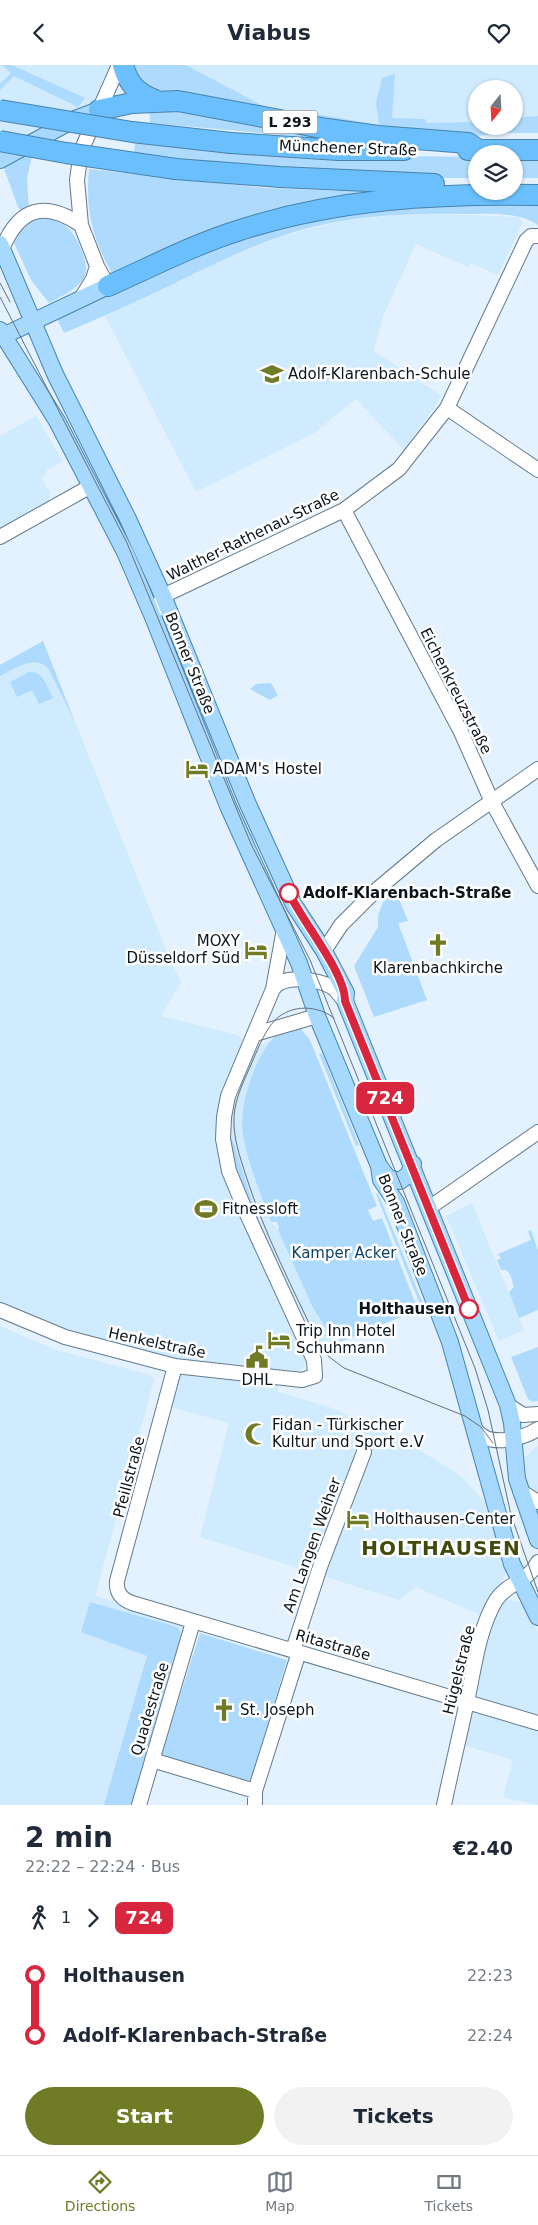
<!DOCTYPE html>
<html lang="en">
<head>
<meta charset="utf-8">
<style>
  body { margin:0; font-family:"DejaVu Sans",sans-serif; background:#f2f2f3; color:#1f2937; height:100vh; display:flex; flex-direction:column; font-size:19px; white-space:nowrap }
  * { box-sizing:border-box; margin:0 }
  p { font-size:16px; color:#747a83 }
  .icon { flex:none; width:28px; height:28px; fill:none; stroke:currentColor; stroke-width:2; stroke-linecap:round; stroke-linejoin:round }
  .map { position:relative; height:1740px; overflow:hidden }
  .drawer { display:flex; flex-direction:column; background:#fff; flex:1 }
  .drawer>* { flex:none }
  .badge { padding:0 10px; border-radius:8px; font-size:18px; line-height:32px }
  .needle { width:32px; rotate:198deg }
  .buttons { position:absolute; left:468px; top:15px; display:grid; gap:10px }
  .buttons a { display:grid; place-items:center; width:55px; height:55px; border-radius:50%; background:#fff; box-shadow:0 1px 4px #0004; font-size:25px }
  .map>.badge { position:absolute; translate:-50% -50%; box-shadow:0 0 0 2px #fff }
  .legs { display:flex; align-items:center; gap:8px; height:55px; padding:0 25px; font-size:16px }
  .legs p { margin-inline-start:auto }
  .head { display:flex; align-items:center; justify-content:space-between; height:85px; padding:0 25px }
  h1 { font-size:28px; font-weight:700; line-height:38px }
  .cta { display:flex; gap:10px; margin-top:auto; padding:10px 25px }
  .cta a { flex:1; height:58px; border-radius:30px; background:#707b26; color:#fff; font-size:20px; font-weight:700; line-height:58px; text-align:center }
  .cta a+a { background:#f2f2f3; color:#1f2937 }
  ul { padding:0 25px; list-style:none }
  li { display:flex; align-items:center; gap:18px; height:60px; font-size:19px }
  li i { display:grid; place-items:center; width:8px; height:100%; margin:0 6px; background:currentColor }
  li i::after { content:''; width:12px; height:12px; margin:-6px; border:4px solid; border-radius:50%; background:#fff }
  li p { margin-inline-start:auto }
  li:first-child i { background:linear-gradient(#0000 50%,currentColor 0) }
  li:last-child i { background:linear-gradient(currentColor 50%,#0000 0) }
  header { display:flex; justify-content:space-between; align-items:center; height:65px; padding:0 25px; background:#fff; font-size:22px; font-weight:700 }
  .tab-bar { display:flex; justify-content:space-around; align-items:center; height:70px; border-top:1px solid #e0e1e3; background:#fff; font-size:14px; color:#747a83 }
  .tab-bar a { display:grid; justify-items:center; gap:2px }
  .tab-bar .current { color:#707b26 }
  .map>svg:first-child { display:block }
  .built { fill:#d0eafe }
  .green { fill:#aedbfd }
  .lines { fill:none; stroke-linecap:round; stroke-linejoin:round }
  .minor-casing { stroke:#647a8c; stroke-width:16 }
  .major-casing { stroke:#4983ad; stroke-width:18 }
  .highway-casing { stroke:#4983ad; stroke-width:22 }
  .minor { stroke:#fff; stroke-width:14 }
  .major { stroke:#a6d9fd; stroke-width:16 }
  .highway { stroke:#6abffc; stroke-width:20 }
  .tram { stroke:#65717a; stroke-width:1 }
  .highway-bridge-casing { stroke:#4983ad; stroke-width:22; stroke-linecap:butt }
  .highway-bridge { stroke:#6abffc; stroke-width:20 }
  .line-1-casing { stroke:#fff; stroke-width:11 }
  .line-1 { stroke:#d7263d; stroke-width:8 }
  .stop-1-dot { fill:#fff; stroke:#d7263d; stroke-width:2.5 }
  .labels { text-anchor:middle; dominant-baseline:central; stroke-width:5; stroke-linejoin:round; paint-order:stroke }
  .shield { fill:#fff; stroke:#545a5f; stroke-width:1 }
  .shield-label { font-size:14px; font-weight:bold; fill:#0b141b }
  .street-label { font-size:15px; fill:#0b141b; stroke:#fff }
  .poi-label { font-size:15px; fill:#0b141b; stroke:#fff; text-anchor:start }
  .stop-label { font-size:15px; font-weight:bold; fill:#0b141b; stroke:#fff; text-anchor:start }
  .park-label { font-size:15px; fill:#0b3f5f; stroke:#fff }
  .district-label { font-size:20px; font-weight:bold; letter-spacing:1px; fill:#434a0e; stroke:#fff }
</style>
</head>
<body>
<header><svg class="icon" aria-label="back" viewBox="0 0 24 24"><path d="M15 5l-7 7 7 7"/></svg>Viabus<svg class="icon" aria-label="heart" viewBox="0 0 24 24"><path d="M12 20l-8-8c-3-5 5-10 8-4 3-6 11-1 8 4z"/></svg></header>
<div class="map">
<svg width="538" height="1740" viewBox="0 0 538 1740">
  <rect width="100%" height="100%" fill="#e3f2fe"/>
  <path class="built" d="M 0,0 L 110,0 L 92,43 L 0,88 Z
    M 186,0 L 538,0 L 538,55 L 514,57 L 514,24 L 476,24 L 476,60 L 379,60 L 313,48 L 310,51 L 269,44 Z
    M 418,148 L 518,152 L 523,157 L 498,210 L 471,198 L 468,202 L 416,179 L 383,251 L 374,286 L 442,331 L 404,385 L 356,334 L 314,368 L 196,427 L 105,251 L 230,192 L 286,170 L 342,156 Z
    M 36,351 L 63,396 L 47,405 L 45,410 L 41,413 L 50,427 L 48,437 L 0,463 L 0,371 Z
    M 43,576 L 170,895 L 181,917 L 161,951 L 238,970 L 246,978 L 232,1012 L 224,1089 L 312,1292 L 301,1305 L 279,1310 L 278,1327 L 332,1343 L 403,1375 L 460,1410 L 492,1445 L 509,1501 L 497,1527 L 504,1534 L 524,1538 L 538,1568 L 538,1740 L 503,1732 L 513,1695 L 463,1680 L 487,1575 L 494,1556 L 416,1522 L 399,1535 L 200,1472 L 229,1358 L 167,1341 L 177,1300 L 96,1280 L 0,1243 L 0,600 Z
    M 273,974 L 251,1015 L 245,1039 L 243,1068 L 252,1105 L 271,1157 L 278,1165 L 313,1243 L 333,1274 L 319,1284 L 264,1173 L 230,1071 L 230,1051 L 234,1031 L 253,984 Z
    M 472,1138 L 524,1265 L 499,1276 L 446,1151 Z
    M 0,1261 L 53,1284 L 150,1310 L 154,1315 L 95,1531 L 181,1556 L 187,1567 L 136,1740 L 0,1740 Z
    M 538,1381 L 538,1467 L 517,1398 Z"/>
  <path class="green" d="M 2,0 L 12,0 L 85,33 L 78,42 L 14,11 L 0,25 L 0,19 L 11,8 Z
    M 133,0 L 186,0 L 269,44 L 309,51 L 312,48 L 379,60 L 376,38 L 382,13 L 395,9 L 392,53 L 425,54 L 427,58 L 476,57 L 476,61 L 514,61 L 514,53 L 538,51 L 538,68 L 504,68 L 467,72 L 399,66 L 154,32 L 141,22 Z
    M 149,41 L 371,78 L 150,58 Z
    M 136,73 L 337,90 L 476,92 L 476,113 L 396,113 L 133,93 Z
    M 33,87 L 27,113 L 29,144 L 22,146 L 18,142 L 3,101 Z
    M 514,92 L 538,92 L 538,113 L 514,113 Z
    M 89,104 L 265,123 L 338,126 L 350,121 L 372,126 L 335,134 L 115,213 C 93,177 85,146 89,104 Z
    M 538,131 L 538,160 C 519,146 485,149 461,149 C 402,148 342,151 285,170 C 246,183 208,202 171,220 C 136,237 100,253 64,268 L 57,254 L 210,181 L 320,148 Z
    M 44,153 C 53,155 62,157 69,164 C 78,173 91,202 84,213 C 76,225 62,231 49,238 L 31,215 L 14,178 C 20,163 29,156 44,153 Z
    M 43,576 L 74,655 L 48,603 C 33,589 15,604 0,611 L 0,600 Z
    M 29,607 C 44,606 47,622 53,633 L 39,639 L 32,625 L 17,632 L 10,617 Z
    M 271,618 L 278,630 L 270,635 L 250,624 L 256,619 Z
    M 396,827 L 408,856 L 398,858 L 427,935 L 374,952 L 354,901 L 378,862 L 378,850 L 384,835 Z
    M 300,959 L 303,967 L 310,975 L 377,1141 L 368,1145 L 373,1156 L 382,1153 L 418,1245 L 340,1277 L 338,1271 L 333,1274 L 313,1243 L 278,1165 L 279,1163 L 277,1157 L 271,1157 C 261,1129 248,1100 243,1070 C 238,1041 255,991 276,970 C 282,965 293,962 300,959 Z
    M 322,988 L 359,1080 L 356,1081 L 319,989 Z
    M 230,1071 L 234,1079 L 258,1155 L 254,1154 L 234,1103 Z
    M 378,1128 L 424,1241 L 421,1242 L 376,1129 Z
    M 531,1165 L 538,1185 L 538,1245 L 519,1253 L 509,1227 L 514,1222 L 510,1209 L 506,1205 L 501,1205 L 497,1195 L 501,1194 L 498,1189 L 531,1175 L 528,1166 Z
    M 538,1282 L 538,1336 L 533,1337 L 528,1334 L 511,1292 Z
    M 90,1537 L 177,1562 L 181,1568 L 178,1589 L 134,1740 L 104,1740 L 147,1591 L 81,1567 Z
    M 200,1568 L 287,1595 L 249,1722 L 160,1693 Z"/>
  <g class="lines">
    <defs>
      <path id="minor" d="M 2,184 C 19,143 44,135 81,160
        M 108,221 L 97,201 L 81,160 L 77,115 L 81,86 L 119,0
        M 80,235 L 93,214 L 97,201
        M 447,343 L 538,405
        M 344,445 L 461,667 L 492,737 L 538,821
        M 0,472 L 91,421
        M 153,552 L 163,531 L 344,445 L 399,404 L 447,343 L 526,176 L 531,171 L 538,171
        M 324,886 L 341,860 L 374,827 L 436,775 L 538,704
        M 273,924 C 283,909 317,914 332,922 C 337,925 340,932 345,936
        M 255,969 L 317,951
        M 429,1143 L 538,1067
        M 0,1245 L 65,1272 L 175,1301 L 302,1315 L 315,1311 L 314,1295 L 246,1147 L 229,1106 L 223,1074 L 224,1052 L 228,1031 L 273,924 L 284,864
        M 175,1301 L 117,1516 C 116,1527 121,1534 132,1538 L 538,1658
        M 508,1340 L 523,1350 L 538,1349
        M 476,1365 C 489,1383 522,1374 538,1364
        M 520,1426 L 538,1437
        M 293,1585 L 320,1502 L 364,1387
        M 152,1695 L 255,1726
        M 139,1740 L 193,1557
        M 255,1740 L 255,1726 L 299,1587
        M 444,1740 C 452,1702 461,1665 469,1627 C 475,1597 480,1562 496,1535 C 507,1518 529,1516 538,1497"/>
      <path id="major" d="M 0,95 L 75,54 L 99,45
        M 0,179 L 55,309 L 128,454 L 163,531 L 247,737 L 294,840 L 324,886 L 346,928 L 345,936 L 508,1340 L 512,1358 L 517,1414 L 538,1475
        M 0,265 L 57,356 L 125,487 L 153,552 L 228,741 L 299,898 L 317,951 L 379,1101 L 381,1115 L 396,1137 L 450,1277 L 512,1499 L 538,1552
        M 3,271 L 108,221
        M 380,1102 L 388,1113 L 400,1116 L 408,1110 L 413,1099"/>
      <path id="highway" d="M 123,0 C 128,19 137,28 155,35
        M 99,45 L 132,38 L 178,36 L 327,64 L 378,71 L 468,78 L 479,85
        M 231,78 L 338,85 L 404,85
        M 468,85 L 538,85
        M 176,104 L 280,112 L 434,119
        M 108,221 C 151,202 193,180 237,166 C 334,134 437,128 538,130"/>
    </defs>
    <use href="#minor" class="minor-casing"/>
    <use href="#major" class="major-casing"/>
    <use href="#highway" class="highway-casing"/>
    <use href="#minor" class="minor"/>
    <use href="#major" class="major"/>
    <use href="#highway" class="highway"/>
    <path class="tram" d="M 0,218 L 10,237
      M 0,232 L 127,478 L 251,779 L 310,895 L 333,952 L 475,1303 L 488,1345 L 511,1450 L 538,1527
      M 334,953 C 317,940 292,939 275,955 C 265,966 259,981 253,995 C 245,1014 235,1032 234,1052 C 233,1073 240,1092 246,1111 C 265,1170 293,1224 319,1279 L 328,1291 L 344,1303 L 465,1351 L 481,1362 L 493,1378"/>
    <defs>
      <path id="highway-bridge" d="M 0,45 L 132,67 L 231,78
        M 0,76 L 66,88 L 176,104"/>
    </defs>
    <use href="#highway-bridge" class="highway-bridge-casing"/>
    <use href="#highway-bridge" class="highway-bridge"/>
  </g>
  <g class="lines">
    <defs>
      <path id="line-1" d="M 289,828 C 302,856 346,909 345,936 L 469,1244"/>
    </defs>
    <use href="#line-1" class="line-1-casing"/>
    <use href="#line-1" class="line-1"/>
  </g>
  <defs>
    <symbol id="school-bare" viewBox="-9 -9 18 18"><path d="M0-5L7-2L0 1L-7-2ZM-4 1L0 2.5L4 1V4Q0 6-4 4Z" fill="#707b26" stroke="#fff" stroke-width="2.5" paint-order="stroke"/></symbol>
    <symbol id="hotel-bare" viewBox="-9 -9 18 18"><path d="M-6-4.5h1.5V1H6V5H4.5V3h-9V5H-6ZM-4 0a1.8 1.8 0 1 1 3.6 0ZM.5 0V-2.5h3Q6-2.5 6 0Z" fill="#707b26" stroke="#fff" stroke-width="2.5" paint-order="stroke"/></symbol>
    <symbol id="church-bare" viewBox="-9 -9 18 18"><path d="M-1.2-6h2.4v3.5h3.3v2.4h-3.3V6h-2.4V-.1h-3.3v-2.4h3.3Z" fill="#707b26" stroke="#fff" stroke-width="2.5" paint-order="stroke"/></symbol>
    <symbol id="stadium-bare" viewBox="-9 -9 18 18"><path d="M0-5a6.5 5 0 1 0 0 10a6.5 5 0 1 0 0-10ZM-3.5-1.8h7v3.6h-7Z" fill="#707b26" stroke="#fff" stroke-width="2.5" paint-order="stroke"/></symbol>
    <symbol id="civic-bare" viewBox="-9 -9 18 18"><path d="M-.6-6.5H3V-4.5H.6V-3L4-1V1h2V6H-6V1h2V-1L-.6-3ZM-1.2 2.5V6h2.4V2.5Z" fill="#707b26" stroke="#fff" stroke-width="2.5" paint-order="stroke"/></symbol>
    <symbol id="mosque-bare" viewBox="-9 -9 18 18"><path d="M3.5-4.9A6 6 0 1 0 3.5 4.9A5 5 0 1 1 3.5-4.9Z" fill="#707b26" stroke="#fff" stroke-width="2.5" paint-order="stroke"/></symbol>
  </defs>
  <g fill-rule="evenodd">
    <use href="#school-bare" x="256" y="293" width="32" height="32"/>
    <use href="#hotel-bare" x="181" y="688" width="32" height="32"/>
    <use href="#church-bare" x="422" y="864" width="32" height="32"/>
    <use href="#hotel-bare" x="240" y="869" width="32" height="32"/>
    <use href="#stadium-bare" x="190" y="1128" width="32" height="32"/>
    <use href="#hotel-bare" x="263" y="1259" width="32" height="32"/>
    <use href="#civic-bare" x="241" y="1276" width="32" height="32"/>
    <use href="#mosque-bare" x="240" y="1353" width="32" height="32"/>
    <use href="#hotel-bare" x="342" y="1438" width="32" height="32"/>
    <use href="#church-bare" x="208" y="1629" width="32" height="32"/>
  </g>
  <g class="stop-1-dot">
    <circle cx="289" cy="828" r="9"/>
    <circle cx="469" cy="1244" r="9"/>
  </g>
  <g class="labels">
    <rect class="shield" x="262.5" y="45.5" width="55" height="23" rx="4"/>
    <g class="shield-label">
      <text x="290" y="57">L 293</text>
    </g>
    <g class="street-label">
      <text transform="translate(348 83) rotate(2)">Münchener Straße</text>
      <text transform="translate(253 470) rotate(-26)">Walther-Rathenau-Straße</text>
      <text transform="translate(190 598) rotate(68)">Bonner Straße</text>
      <text transform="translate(456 626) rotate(63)">Eichenkreuzstraße</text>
      <text transform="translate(403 1160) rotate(68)">Bonner Straße</text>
      <text transform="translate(157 1278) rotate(12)">Henkelstraße</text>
      <text transform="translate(129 1412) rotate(-75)">Pfeillstraße</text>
      <text transform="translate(312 1480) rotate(-70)">Am Langen Weiher</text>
      <text transform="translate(333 1580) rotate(16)">Ritastraße</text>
      <text transform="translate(459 1605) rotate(-76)">Hügelstraße</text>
      <text transform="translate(150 1644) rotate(-73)">Quadestraße</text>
    </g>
    <g class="poi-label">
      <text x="288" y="309">Adolf-Klarenbach-Schule</text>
      <text x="213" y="704">ADAM's Hostel</text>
      <text x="240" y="876" text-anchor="end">MOXY<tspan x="240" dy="17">Düsseldorf Süd</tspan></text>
      <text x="438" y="903" text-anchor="middle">Klarenbachkirche</text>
      <text x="222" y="1144">Fitnessloft</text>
      <text x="296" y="1266">Trip Inn Hotel<tspan x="296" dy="17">Schuhmann</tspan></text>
      <text x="257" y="1315" text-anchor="middle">DHL</text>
      <text x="272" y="1360">Fidan - Türkischer<tspan x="272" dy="17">Kultur und Sport e.V</tspan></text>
      <text x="374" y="1454">Holthausen-Center</text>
      <text x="240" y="1645">St. Joseph</text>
    </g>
    <g class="stop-label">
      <text x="303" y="828">Adolf-Klarenbach-Straße</text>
      <text x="455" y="1244" text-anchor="end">Holthausen</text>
    </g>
    <g class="park-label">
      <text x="344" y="1188">Kamper Acker</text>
    </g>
    <g class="district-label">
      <text x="441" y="1483">HOLTHAUSEN</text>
    </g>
  </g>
</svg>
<div class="buttons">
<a><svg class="needle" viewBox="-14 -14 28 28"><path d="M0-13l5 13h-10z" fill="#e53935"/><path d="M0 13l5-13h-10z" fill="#747a83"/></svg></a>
<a><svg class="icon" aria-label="layers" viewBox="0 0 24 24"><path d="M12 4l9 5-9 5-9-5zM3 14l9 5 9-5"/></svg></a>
</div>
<b class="badge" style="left:385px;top:1033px;background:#d7263d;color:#fff">724</b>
</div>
<section class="drawer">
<div class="head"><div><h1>2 min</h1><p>22:22 – 22:24 · Bus</p></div><b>€2.40</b></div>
<div class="legs"><svg class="icon" aria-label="walk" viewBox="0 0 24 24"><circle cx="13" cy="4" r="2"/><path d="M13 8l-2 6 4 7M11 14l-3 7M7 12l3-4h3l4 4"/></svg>1<svg class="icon" aria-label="forward" viewBox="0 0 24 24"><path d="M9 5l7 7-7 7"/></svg><b class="badge" style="background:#d7263d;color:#fff">724</b></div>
<ul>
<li><i style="color:#d7263d"></i><b>Holthausen</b><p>22:23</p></li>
<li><i style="color:#d7263d"></i><b>Adolf-Klarenbach-Straße</b><p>22:24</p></li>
</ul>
<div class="cta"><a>Start</a><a>Tickets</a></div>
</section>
<nav class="tab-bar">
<a class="current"><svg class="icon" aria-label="directions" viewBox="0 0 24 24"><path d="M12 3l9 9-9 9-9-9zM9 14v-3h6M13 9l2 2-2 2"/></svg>Directions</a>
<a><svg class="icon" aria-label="map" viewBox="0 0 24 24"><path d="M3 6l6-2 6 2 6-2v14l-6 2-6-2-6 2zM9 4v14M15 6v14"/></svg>Map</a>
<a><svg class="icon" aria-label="tickets" viewBox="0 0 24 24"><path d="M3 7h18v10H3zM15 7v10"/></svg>Tickets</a>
</nav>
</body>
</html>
